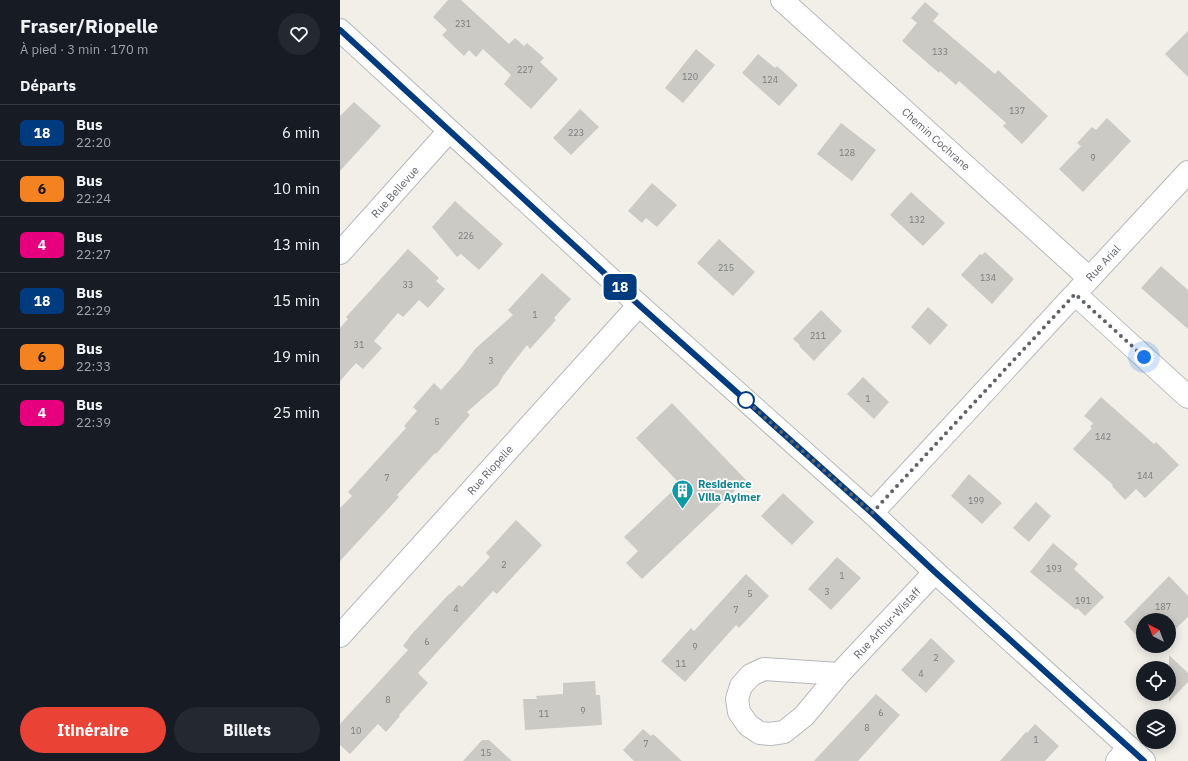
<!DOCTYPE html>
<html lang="fr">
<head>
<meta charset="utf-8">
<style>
  body { margin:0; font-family:"IBM Plex Sans",sans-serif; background:#242831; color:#f1f3f6; height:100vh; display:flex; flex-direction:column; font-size:15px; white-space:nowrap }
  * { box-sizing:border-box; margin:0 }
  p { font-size:13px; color:#9ea1a6 }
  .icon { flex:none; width:22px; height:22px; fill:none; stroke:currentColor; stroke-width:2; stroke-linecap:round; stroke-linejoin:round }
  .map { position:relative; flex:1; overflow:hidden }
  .details { display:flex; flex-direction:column; background:#171b24; width:340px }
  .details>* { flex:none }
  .badge { padding:0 8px; border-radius:6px; font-size:14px; line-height:26px }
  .needle { width:26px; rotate:318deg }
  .buttons { position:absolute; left:796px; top:613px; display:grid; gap:8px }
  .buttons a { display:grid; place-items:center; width:40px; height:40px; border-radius:50%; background:#171b24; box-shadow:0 2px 10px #0003; font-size:20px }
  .you { position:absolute; width:20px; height:20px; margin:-10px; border:3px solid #fff; border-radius:50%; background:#1a73e8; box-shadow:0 0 0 6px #1a73e833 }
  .map>.badge { position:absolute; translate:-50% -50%; box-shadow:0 0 0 2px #fff }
  h2 { padding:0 20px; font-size:15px; line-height:36px }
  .round { display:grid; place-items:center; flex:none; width:42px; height:42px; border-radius:21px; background:#242831 }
  .overview { display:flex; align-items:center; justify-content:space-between; height:68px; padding:0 20px }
  h1 { font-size:19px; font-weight:800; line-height:30px }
  .primary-button { display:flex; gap:8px; margin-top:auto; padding:8px 20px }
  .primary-button a { flex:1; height:46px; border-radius:24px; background:#ea4335; color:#fff; font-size:16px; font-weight:800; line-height:46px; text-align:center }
  .primary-button a+a { background:#242831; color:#f1f3f6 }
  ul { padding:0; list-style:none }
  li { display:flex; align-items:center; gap:12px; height:56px; padding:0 20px; border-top:1px solid #363941 }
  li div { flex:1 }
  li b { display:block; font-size:15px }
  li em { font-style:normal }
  li .badge { min-width:44px; font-weight:700; text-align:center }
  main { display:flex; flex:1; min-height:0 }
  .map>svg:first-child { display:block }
  .building { fill:#cccac5 }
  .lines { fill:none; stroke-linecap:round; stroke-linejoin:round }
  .minor-casing { stroke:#b5b8bc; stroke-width:24 }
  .tertiary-casing { stroke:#b5b8bc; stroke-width:24 }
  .minor { stroke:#fff; stroke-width:22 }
  .tertiary { stroke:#fff; stroke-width:22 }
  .line-casing { stroke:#fff; stroke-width:9 }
  .line { stroke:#003b80; stroke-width:6 }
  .walk { stroke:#5f6368; stroke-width:4; stroke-dasharray:0 7.2 }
  .stop-dot { fill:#fff; stroke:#003b80; stroke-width:2 }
  .labels { text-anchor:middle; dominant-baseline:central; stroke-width:3.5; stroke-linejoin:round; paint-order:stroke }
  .number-label { font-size:9px; fill:#7a7d7f }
  .street-label { font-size:11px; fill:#5f6368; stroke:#fff }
  .culture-label { font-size:11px; font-weight:bold; fill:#0d838f; stroke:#fff; text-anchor:start }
</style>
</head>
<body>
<main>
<section class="details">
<div class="overview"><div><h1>Fraser/Riopelle</h1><p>À pied · 3 min · 170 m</p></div><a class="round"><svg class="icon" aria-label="heart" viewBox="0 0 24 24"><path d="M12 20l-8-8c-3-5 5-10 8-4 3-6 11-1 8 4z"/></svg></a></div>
<h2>Départs</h2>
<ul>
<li><span class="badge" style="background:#003b80;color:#fff">18</span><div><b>Bus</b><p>22:20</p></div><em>6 min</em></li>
<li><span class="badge" style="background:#f58220;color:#111">6</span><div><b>Bus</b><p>22:24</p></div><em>10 min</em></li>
<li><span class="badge" style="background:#e6007e;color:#fff">4</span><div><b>Bus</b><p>22:27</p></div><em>13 min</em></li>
<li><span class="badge" style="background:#003b80;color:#fff">18</span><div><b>Bus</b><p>22:29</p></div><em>15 min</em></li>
<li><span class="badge" style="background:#f58220;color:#111">6</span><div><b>Bus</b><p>22:33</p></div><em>19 min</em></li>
<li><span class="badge" style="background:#e6007e;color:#fff">4</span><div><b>Bus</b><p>22:39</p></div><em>25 min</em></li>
</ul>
<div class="primary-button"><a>Itinéraire</a><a>Billets</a></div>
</section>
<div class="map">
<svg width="848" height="761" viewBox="0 0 848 761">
  <rect width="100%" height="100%" fill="#f1efe8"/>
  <path class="building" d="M 108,0 L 121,0 L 169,44 L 175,38 L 184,46 L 187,43 L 204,58 L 200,62 L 218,79 L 191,109 L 164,84 L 171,75 L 143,49 L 136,57 L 129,50 L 124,56 L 102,35 L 107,30 L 93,17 Z
    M 585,2 L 599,14 L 593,21 L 655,74 L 658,70 L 708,116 L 682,144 L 663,126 L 666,123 L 619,81 L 616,85 L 600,71 L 599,73 L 562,41 L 577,23 L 571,18 Z
    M 848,31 L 848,77 L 825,54 Z
    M 356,49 L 375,65 L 343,103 L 325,88 Z
    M 418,54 L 435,68 L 437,66 L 458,85 L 439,106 L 402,73 Z
    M 14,102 L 41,126 L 0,171 L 0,116 Z
    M 240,109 L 259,127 L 231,155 L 213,138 Z
    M 767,118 L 791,141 L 743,192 L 719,169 L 741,146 L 737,143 L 752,127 L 756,130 Z
    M 501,123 L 536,150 L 512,181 L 477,154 Z
    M 312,183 L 337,205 L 317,227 L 306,218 L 302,223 L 288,211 Z
    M 571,192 L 605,223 L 583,246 L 550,215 Z
    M 115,201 L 163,244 L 139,270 L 121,254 L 117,257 L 92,227 Z
    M 379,239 L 415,272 L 393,296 L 357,263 Z
    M 68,249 L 99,278 L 96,281 L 105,289 L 88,308 L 79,300 L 63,317 L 58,313 L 34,341 L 42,348 L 23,369 L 16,363 L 0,381 L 0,328 L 8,319 L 6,317 Z
    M 645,252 L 674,279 L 652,304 L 621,275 L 640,254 L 642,255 Z
    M 821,266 L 848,290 L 848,329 L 801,288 Z
    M 202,273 L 231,299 L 214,318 L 216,320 L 190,349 L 187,345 L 163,376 L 158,385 L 127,412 L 130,415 L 96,454 L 95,453 L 57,495 L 59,497 L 0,561 L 0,508 L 12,496 L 8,492 L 66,428 L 64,426 L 77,411 L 73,407 L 94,383 L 101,390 L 122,367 L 135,349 L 173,315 L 168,310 Z
    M 588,307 L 608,325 L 590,345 L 571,327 Z
    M 481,310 L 502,331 L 474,361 L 459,346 L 460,345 L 453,339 Z
    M 523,377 L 549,402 L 534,419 L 507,394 Z
    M 761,397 L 814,444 L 816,442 L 839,465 L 805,498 L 796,489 L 785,500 L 772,486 L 773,485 L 733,449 L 752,428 L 750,427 L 753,423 L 744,416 Z
    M 332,403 L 406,480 L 302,579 L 286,563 L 298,551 L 284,537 L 340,484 L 296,438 Z
    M 629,474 L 662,503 L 642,524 L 611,496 Z
    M 443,493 L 474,522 L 452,545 L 421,516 Z
    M 696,502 L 711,516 L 689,542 L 673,528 Z
    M 176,520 L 202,545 L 157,594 L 153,591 L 78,673 L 88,683 L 59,715 L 60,716 L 46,732 L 38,724 L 10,754 L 0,745 L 0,724 L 68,650 L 63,646 L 71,635 L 109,594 L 110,594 L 119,585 L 122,587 L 150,557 L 146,553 Z
    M 713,543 L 738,564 L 734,569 L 764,597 L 745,616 L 737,608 L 736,610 L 690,572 Z
    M 497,557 L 521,578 L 491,610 L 468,589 Z
    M 406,574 L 429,596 L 399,628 L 396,625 L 345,682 L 321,661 L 351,628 L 354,631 Z
    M 829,576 L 848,596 L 848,617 L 829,635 L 829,620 L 803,620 L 803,631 L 801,629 L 796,635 L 784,622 Z
    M 591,638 L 615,661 L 586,693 L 561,670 Z
    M 829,655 L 848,673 L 848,682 L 829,702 Z
    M 255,681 L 256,695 L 260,695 L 262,725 L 185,730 L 183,699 L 197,699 L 196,696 L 223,694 L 223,683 Z
    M 536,694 L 560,715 L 518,761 L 474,761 Z
    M 695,724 L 719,746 L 705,761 L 660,761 L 686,732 L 687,733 Z
    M 303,729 L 311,736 L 313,734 L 342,761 L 294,761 L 283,750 Z
    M 142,740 L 149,740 L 172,761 L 123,761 Z"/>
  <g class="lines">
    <defs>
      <path id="minor" d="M 442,0 L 749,278
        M 0,253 L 109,131
        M 735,294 L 848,397
        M 532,513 L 848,172
        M 0,636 L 299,305
        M 499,674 L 424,669 L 411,675 L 401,686 L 397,699 L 399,712 L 408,725 L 420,733 L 430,734 L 444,732 L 464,716 L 499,674 L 595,572
        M 777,761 L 789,747"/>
      <path id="tertiary" d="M 0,30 L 299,305 L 532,513 L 595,572 L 804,761"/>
    </defs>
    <use href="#minor" class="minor-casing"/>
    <use href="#tertiary" class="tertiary-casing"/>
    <use href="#minor" class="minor"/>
    <use href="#tertiary" class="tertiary"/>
  </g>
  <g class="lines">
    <defs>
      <path id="line" d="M 0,30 L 299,305 L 532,513 L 595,572 L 804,761"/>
    </defs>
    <use href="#line" class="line-casing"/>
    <use href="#line" class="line"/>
    <path class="walk" d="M 406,400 L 402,397 L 532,513 L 735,294 L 804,357"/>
  </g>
  <defs>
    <symbol id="building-pin" viewBox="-11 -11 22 30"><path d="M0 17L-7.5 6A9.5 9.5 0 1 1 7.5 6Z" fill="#0f9aa8" stroke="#fff"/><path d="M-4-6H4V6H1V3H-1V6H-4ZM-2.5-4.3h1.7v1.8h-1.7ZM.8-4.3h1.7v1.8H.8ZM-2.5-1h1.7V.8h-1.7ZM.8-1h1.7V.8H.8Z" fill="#fff"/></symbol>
  </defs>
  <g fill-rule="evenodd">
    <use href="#building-pin" x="330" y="478" width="25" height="34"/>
  </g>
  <circle class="stop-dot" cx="406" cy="400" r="8"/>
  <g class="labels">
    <g class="number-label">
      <text x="123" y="23">231</text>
      <text x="600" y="51">133</text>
      <text x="185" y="69">227</text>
      <text x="350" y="76">120</text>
      <text x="430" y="79">124</text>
      <text x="677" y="110">137</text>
      <text x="236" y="132">223</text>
      <text x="507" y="152">128</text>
      <text x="753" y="157">9</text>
      <text x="577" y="219">132</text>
      <text x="126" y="235">226</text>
      <text x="386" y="267">215</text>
      <text x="648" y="277">134</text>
      <text x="68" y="284">33</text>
      <text x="195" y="314">1</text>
      <text x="478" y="335">211</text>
      <text x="19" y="344">31</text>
      <text x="151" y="360">3</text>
      <text x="528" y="398">1</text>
      <text x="97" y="421">5</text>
      <text x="763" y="436">142</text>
      <text x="805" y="475">144</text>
      <text x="47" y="477">7</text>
      <text x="636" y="500">199</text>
      <text x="164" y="564">2</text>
      <text x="714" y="568">193</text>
      <text x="502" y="575">1</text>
      <text x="487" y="591">3</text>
      <text x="410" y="593">5</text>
      <text x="743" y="600">191</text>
      <text x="823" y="606">187</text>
      <text x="116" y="608">4</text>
      <text x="396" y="609">7</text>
      <text x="87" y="641">6</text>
      <text x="355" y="646">9</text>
      <text x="596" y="657">2</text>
      <text x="341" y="663">11</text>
      <text x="581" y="673">4</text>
      <text x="48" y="699">8</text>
      <text x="243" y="710">9</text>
      <text x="541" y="712">6</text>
      <text x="204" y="713">11</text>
      <text x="527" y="727">8</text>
      <text x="16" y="730">10</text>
      <text x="696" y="739">1</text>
      <text x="306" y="743">7</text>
      <text x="146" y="752">15</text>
    </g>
    <g class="street-label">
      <text transform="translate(596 139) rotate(42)">Chemin Cochrane</text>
      <text transform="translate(55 192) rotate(-48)">Rue Bellevue</text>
      <text transform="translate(763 263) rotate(-47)">Rue Arial</text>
      <text transform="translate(150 470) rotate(-48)">Rue Riopelle</text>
      <text transform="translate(547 623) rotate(-47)">Rue Arthur-Wistaff</text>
    </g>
    <g class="culture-label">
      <text x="358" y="484">Residence<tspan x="358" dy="13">Villa Aylmer</tspan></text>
    </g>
  </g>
</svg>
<div class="buttons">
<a><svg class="needle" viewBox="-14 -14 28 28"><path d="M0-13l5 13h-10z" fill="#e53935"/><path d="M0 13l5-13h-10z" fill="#9ea1a6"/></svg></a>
<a><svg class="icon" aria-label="locate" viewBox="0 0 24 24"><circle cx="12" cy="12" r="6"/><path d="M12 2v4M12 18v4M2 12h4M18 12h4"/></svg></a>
<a><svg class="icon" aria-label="layers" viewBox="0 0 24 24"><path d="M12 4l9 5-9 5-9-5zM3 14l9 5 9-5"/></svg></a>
</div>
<div class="you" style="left:804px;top:357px"></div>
<b class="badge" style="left:280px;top:287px;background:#003b80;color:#fff">18</b>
</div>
</main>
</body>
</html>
